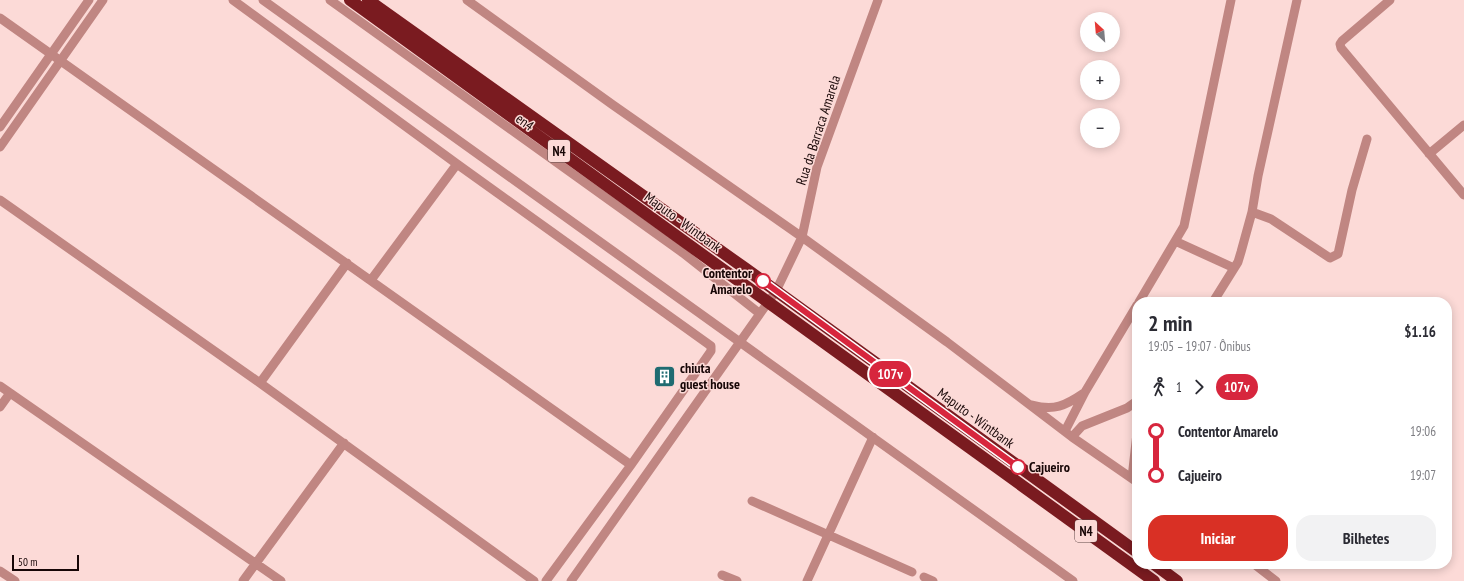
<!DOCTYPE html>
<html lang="pt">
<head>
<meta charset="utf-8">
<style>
  body { margin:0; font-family:"PT Sans Narrow",sans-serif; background:#f2f2f3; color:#2b2b33; height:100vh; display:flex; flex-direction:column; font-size:15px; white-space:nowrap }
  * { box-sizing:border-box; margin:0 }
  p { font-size:13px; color:#7c7c81 }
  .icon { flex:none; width:22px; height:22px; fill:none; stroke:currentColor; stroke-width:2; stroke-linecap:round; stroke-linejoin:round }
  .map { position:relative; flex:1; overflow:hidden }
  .details { position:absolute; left:1132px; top:297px; width:320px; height:272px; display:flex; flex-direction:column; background:#fff; border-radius:16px; box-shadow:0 2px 10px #0003 }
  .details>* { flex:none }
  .badge { padding:0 8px; border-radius:13px; font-size:14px; line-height:26px }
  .needle { width:26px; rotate:334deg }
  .buttons { position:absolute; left:1080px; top:12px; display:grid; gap:8px }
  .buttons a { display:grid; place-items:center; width:40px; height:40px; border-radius:50%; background:#fff; box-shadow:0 2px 10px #0003; font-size:20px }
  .scale { position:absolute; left:12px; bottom:10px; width:67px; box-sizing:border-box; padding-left:4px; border:2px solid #170606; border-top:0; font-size:11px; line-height:14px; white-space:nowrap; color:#170606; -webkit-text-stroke:3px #fcdad7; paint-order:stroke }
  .map>.badge { position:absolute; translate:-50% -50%; box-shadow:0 0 0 2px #fff }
  .legs { display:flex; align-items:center; gap:6px; height:44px; padding:0 16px; font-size:13px }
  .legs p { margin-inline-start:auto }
  .headline { display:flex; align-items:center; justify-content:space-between; height:68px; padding:0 16px }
  h1 { font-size:22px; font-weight:600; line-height:30px }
  .cta { display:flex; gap:8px; margin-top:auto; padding:8px 16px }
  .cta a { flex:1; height:46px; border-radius:16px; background:#d93025; color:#fff; font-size:16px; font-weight:600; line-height:46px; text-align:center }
  .cta a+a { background:#f2f2f3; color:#2b2b33 }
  ul { padding:0 16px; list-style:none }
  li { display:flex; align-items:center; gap:14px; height:44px; font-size:15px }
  li i { display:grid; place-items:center; width:6px; height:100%; margin:0 5px; background:currentColor }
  li i::after { content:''; width:10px; height:10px; margin:-5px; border:3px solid; border-radius:50%; background:#fff }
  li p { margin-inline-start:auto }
  li:first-child i { background:linear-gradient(#0000 50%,currentColor 0) }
  li:last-child i { background:linear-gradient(currentColor 50%,#0000 0) }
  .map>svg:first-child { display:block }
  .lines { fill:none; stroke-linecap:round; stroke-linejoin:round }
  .street { stroke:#c08682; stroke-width:9 }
  .highway { stroke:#7a1b20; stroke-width:12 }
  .line-1-casing { stroke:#fff; stroke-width:9 }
  .line-1 { stroke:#d7263d; stroke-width:6 }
  .stop-1-dot { fill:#fff; stroke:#d7263d; stroke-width:2 }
  .labels { text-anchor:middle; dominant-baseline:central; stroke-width:3; stroke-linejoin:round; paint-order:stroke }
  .shield { fill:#fcdad7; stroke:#5c4645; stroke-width:1 }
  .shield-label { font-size:13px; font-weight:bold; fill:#170606 }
  .street-label { font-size:14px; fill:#170606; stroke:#fcdad7 }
  .stop-label { font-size:14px; font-weight:bold; fill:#170606; stroke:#fcdad7; text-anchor:end }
  .poi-label { font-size:14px; font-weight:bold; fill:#170606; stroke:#fcdad7; text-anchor:start }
</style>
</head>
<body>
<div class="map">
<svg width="1464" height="581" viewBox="0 0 1464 581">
  <rect width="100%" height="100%" fill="#fcdad7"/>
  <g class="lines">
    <path class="street" d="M 233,0 L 457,164 L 711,346 L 711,351 L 631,465 L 546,581
      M 263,0 L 1073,581
      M 330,0 L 683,253 L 759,313
      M 467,0 L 613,105 L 802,237 L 947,342 L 1072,437 L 1137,482
      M 1390,0 L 1342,41 L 1340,44 L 1341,48 L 1464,195
      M 0,18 L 631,465
      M 0,127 L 89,0
      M 0,147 L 103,0
      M 1429,154 L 1464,125
      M 0,200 L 260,383 L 534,581
      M 1252,212 L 1271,219 L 1330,258 L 1338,254 L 1352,190 L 1367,139
      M 1175,241 L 1234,268
      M 371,280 L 457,164
      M 1139,302 L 1184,226 L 1231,0
      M 1213,302 L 1238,262 L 1241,252 L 1252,212 L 1258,176 L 1297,0
      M 260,383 L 347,263
      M 0,386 L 281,581
      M 1032,405 C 1054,411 1065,406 1084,393
      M 0,407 L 10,393
      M 1065,431 L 1085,392 L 1137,305
      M 1072,437 L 1082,426 L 1127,408 L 1137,401
      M 1132,478 L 1137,433
      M 752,501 L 912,572
      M 1254,564 L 1276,581
      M 0,571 L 15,581
      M 722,575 L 737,581
      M 924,577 L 933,581
      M 243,581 L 344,443
      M 571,581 L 776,291 L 802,237 L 817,167 L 878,0
      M 807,581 L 873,437"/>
    <path class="highway" d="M 350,0 L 1154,581
      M 368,0 L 746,269 L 1137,552
      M 1154,564 L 1177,581"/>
  </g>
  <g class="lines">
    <defs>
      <path id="line-1" d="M 763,281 L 1018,467"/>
    </defs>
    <use href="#line-1" class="line-1-casing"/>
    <use href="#line-1" class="line-1"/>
  </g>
  <defs>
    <symbol id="building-square" viewBox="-11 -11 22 22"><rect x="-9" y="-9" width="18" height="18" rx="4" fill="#1f6b71" stroke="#fcdad7"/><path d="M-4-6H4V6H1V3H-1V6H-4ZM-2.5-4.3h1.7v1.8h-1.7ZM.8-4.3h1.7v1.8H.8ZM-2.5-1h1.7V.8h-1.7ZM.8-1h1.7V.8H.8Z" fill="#fff"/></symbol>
  </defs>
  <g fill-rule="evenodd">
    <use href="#building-square" x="652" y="364" width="25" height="25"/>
  </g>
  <g class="stop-1-dot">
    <circle cx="763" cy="281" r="7"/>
    <circle cx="1018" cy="467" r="7"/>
  </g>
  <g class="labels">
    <g class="shield">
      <rect x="548" y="140" width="22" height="22" rx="3"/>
      <rect x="1075" y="520" width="22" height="22" rx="3"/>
    </g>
    <g class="shield-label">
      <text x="559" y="151">N4</text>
      <text x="1086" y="531">N4</text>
    </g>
    <g class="street-label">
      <text transform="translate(525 122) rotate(36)">en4</text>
      <text transform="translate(818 130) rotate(-72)">Rua da Barraca Amarela</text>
      <text transform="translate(683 222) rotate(36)">Maputo - Wintbank</text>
      <text transform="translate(976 418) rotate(36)">Maputo - Wintbank</text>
    </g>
    <g class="stop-label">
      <text x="752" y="273">Contentor<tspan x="752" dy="16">Amarelo</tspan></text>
      <text x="1029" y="467" text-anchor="start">Cajueiro</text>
    </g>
    <g class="poi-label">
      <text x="680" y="368">chiuta<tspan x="680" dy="16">guest house</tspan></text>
    </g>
  </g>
</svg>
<div class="buttons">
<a><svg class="needle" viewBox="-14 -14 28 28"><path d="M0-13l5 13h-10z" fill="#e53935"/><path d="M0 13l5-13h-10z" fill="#7c7c81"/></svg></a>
<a>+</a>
<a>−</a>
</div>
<div class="scale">50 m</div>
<b class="badge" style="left:890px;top:374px;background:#d7263d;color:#fff">107v</b>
<section class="details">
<div class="headline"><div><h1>2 min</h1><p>19:05 – 19:07 · Ônibus</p></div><b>$1.16</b></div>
<div class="legs"><svg class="icon" aria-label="walk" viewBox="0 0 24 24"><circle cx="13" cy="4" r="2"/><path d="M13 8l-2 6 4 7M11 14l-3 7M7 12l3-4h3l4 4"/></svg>1<svg class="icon" aria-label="forward" viewBox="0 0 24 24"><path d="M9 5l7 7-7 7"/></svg><b class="badge" style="background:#d7263d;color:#fff">107v</b></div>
<ul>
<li><i style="color:#d7263d"></i><b>Contentor Amarelo</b><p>19:06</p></li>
<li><i style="color:#d7263d"></i><b>Cajueiro</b><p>19:07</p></li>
</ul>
<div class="cta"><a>Iniciar</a><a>Bilhetes</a></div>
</section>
</div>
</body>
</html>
